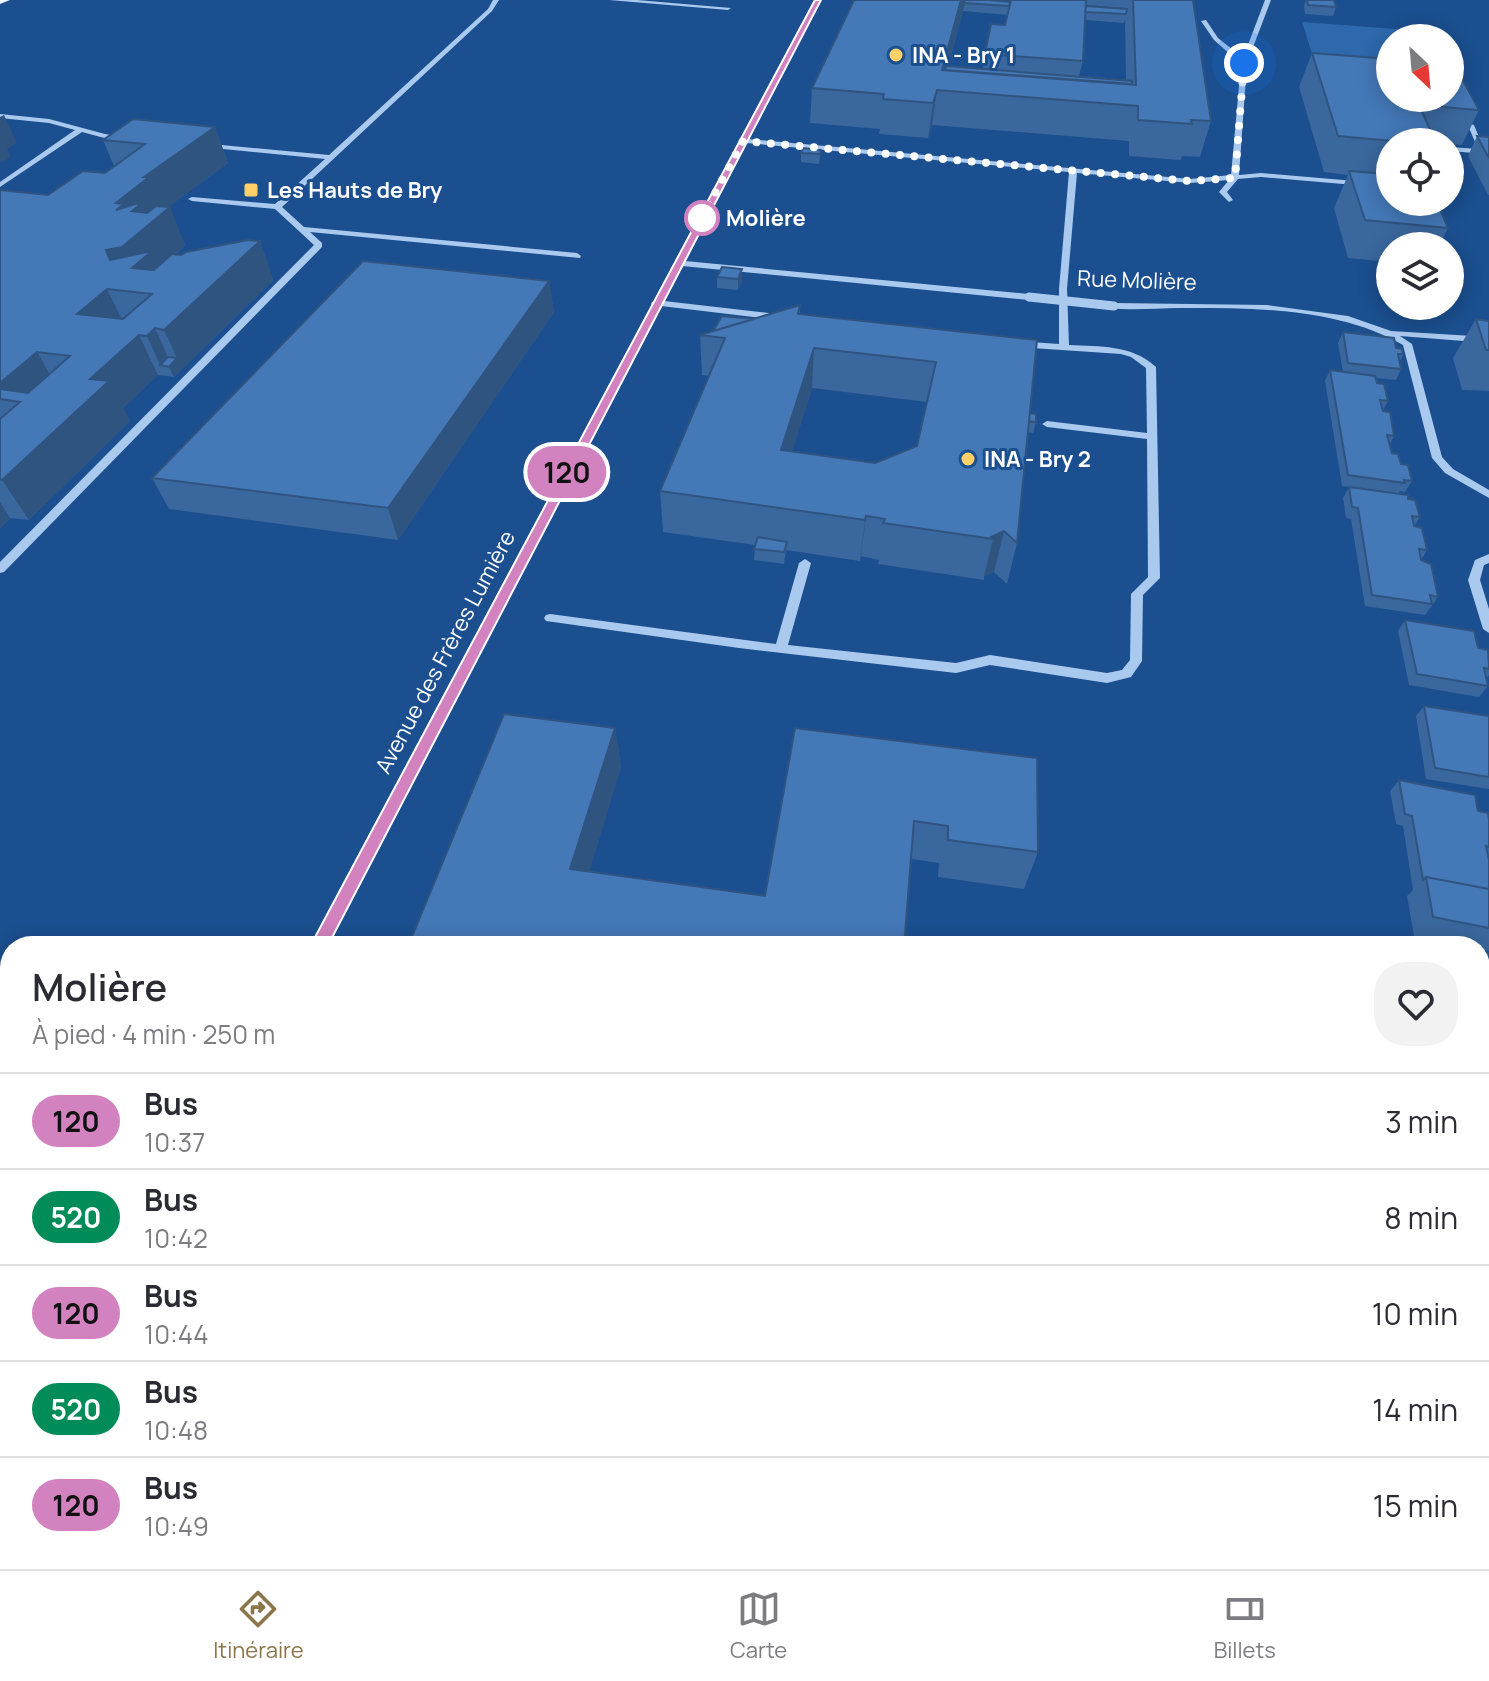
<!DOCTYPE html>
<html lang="fr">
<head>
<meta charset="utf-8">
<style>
  body { margin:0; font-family:Manrope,sans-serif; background:#f2f2f3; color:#2b2b33; height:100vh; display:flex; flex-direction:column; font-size:30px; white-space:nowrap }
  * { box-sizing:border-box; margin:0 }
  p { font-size:26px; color:#7c7c81 }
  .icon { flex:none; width:44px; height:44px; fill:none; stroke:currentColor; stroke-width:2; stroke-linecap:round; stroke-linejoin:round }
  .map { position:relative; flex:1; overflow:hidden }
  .details { position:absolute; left:0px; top:936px; width:1490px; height:634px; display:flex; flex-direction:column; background:#fff; border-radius:32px 32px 0 0; box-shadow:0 4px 20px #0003 }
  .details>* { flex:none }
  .badge { padding:0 16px; border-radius:26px; font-size:28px; line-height:52px }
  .needle { width:52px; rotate:154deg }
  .controls { position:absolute; left:1376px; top:24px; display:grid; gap:16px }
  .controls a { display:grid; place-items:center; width:88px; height:88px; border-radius:50%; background:#fff; box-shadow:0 4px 20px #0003; font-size:40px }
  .you { position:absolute; width:40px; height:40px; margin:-20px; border:6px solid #fff; border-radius:50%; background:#1a73e8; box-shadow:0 0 0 12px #1a73e833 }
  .map>.badge { position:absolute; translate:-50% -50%; box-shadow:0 0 0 4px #fff }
  .round { display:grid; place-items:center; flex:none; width:84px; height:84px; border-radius:32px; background:#f2f2f3 }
  .head { display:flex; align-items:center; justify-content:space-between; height:136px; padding:0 32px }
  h1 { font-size:38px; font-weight:600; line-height:60px }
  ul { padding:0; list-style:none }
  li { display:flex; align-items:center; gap:24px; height:96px; padding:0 32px; border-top:2px solid #e1e1e2 }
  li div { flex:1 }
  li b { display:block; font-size:30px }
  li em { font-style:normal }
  li .badge { min-width:88px; font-weight:700; text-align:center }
  .menu { display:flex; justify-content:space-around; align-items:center; height:112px; border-top:2px solid #e1e1e2; background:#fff; font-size:22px; color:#7c7c81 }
  .menu a { display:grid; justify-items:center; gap:4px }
  .menu .active { color:#8a764a }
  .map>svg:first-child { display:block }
  .green { fill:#2e69ad }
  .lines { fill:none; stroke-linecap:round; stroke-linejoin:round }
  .minor { fill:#a9c9ee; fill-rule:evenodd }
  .major { fill:#f0f6ff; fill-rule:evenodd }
  .minor-bridge { stroke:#a9c9ee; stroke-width:9 }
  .wall { fill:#3a679d; fill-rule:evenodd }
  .shaded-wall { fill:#305480 }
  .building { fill:#4478b7; stroke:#305480; stroke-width:2; fill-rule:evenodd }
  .line { fill:#d282be; stroke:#fff; stroke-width:2 }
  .walk { stroke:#fff; stroke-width:8; stroke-dasharray:0 14.4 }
  .poi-dot { fill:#ffd166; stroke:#1b4f8f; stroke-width:3 }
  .stop-dot { fill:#fff; stroke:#d282be; stroke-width:4 }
  .labels { text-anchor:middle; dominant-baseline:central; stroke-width:6; stroke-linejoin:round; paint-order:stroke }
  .far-poi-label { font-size:22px; font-weight:bold; fill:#fff; stroke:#1b4f8f; text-anchor:start }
  .far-stop-label { font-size:22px; font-weight:bold; fill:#fff; stroke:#1b4f8f; text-anchor:start }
  .far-street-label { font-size:22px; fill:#fff; stroke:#1b4f8f }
</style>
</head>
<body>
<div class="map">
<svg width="1489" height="1569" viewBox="0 0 1489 1569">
  <rect width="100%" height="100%" fill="#1b4f8f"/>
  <path class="green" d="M 1302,22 L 1423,31 L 1426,38 L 1390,38 L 1390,68 L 1315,63 Z"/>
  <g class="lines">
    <path class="minor" d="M 493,0 L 499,0 L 492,11 L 282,207 L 304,227 L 577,253 L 581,256 L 580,258 L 310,232 L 322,243 L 322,247 L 4,572 L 0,573 L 0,562 L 314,245 L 275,209 L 192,201 L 188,199 L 192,197 L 275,204 L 325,159 L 203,147 L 200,147 L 200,143 L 329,155 L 488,9 Z
      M 609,0 L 637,0 L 731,8 L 728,10 Z
      M 815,0 L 821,0 L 748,139 L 1190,179 L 1231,175 L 1241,64 L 1214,40 L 1201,21 L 1206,20 L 1218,38 L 1243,58 L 1265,0 L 1271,0 L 1247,63 L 1239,175 L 1261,173 L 1390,184 L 1390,188 L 1261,177 L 1238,179 L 1227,192 L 1233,200 L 1229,202 L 1219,192 L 1229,180 L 1190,183 L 1077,173 L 1067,289 L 1069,345 C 1100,347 1131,344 1156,367 L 1160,578 L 1143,595 L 1142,661 L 1131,677 L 1107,683 L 990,665 L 956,673 L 739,648 L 546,621 L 544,618 L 546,615 L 550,614 L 776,644 L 799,563 L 805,559 L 811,563 L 788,645 L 956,663 L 990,655 L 1107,673 L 1122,670 L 1130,660 L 1131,594 L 1148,577 L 1147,439 L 1047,427 L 1042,424 L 1047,421 L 1147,433 L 1146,368 L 1131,357 L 1121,354 L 1017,347 L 1012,344 L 1017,341 L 1059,344 L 1059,289 L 1069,172 L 746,143 L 685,261 L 1029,294 L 1033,297 L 1029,300 L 682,266 L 664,301 L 786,315 L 791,318 L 786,321 L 661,306 L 327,946 L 311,946 L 652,305 L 651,303 L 655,300 Z
      M 0,114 L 49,119 L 105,134 L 131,138 C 116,143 98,136 82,132 L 0,187 L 0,182 L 75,130 L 49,123 L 0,118 Z
      M 1467,123 L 1474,125 L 1486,154 L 1450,151 L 1450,147 L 1478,149 Z
      M 1114,303 L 1267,305 L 1348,316 L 1391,331 L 1489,337 L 1489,343 L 1400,336 L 1412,344 L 1442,457 L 1453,469 L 1489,490 L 1489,498 L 1445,473 L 1432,458 L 1403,345 C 1336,307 1254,308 1179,308 C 1157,308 1133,311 1111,308 L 1111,304 Z
      M 1489,554 L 1489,563 L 1484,565 L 1480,580 L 1489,609 L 1489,633 L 1483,629 L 1468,580 L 1475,560 Z
      M 1489,1186 L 1489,1204 L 1480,1208 L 1480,1190 Z
      M 10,1334 L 10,1357 L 0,1363 L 0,1340 Z
      M 194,1560 L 218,1560 L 222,1569 L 198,1569 Z"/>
    <path class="major" d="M 0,0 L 10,0 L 0,4 Z"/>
    <path class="minor-bridge" d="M 1029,297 L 1114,306"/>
  </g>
  <path class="wall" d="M 854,0 L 1010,2 L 1011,0 L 1009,0 L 1193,0 L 1211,121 L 1200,157 L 1182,156 L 1181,160 L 1129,156 L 1129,141 L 932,125 L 928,138 L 879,134 L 880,129 L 810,123 L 812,88 ZM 1086,5 L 1124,8 L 1124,9 L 1086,6 ZM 963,11 L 1008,15 L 1005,25 L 985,54 L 983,69 L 948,66 ZM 1085,20 L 1124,23 L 1125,20 L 1126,80 L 1079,76 L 1083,61 Z
    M 1306,0 L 1334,0 L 1336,7 L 1333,16 L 1305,14 L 1304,6 Z
    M 1312,53 L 1479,110 L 1462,145 L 1450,144 L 1450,142 L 1390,142 L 1390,171 L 1389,174 L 1448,228 L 1439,246 L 1390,246 L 1390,262 L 1348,258 L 1334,208 L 1348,175 L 1324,172 L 1299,87 Z
    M 215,127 L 228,163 L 168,207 L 185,245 L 175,255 L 181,255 L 260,241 L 273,280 L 174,377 L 158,375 L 123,408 L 130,421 L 29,520 L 10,518 L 0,528 L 0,190 L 48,195 L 105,173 L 114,166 L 103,140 Z
    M 1477,136 L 1489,137 L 1489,195 L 1488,195 L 1468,156 Z
    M 821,150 L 819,164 L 801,162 L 801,153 Z
    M 717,277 L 742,280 L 738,290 L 717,288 Z
    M 549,281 L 554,312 L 398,540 L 169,509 L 152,478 Z
    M 800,305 L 800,314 L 1037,340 L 1030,413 L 1036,422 L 1033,433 L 1028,432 L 1017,543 L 1007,584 L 994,572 L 984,576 L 984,580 L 878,564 L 879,560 L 861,556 L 860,561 L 786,550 L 784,564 L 754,560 L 755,545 L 663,532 L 660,491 L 709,376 L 702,375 L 700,335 ZM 812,388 L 927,402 L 917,446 L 875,463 L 792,451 Z
    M 1476,319 L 1489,321 L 1489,391 L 1462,390 L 1453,358 Z
    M 1343,332 L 1396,348 L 1403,354 L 1400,361 L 1401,369 L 1396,380 L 1376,378 L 1377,383 L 1388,401 L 1383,410 L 1394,436 L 1390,444 L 1392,453 L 1401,464 L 1412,481 L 1405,492 L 1400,491 L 1398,494 L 1342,486 L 1325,381 L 1330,370 L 1343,372 L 1338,343 Z
    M 1349,487 L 1408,499 L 1420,517 L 1414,526 L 1427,550 L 1421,560 L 1438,597 L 1425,615 L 1365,606 L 1351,519 L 1346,518 L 1343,498 Z
    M 1405,620 L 1478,648 L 1489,654 L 1489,675 L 1486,679 L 1488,686 L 1479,697 L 1409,685 L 1398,631 Z
    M 1424,706 L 1489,716 L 1489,789 L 1426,779 L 1416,716 Z
    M 615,728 L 621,767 L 589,871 L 765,896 L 795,728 L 1038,852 L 1024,889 L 938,877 L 939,863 L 911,859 L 904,946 L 408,946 Z
    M 1399,780 L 1478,811 L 1489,819 L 1489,951 L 1480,949 L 1480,946 L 1466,946 L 1414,936 L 1407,896 L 1413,890 L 1403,826 L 1396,824 L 1390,791 Z
    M 1480,951 L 1489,953 L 1489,1061 L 1483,1059 L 1480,1046 Z
    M 1489,1399 L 1489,1569 L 1125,1569 L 1120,1560 L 1480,1560 L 1480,1404 Z"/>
  <path class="shaded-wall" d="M 961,0 L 966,0 L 946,72 L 942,70 Z
    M 937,90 L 932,125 L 928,138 L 933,103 Z
    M 4,115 L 17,143 L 7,149 L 11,157 L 1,163 L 0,161 L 0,117 Z
    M 215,127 L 228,163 L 163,211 L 170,207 L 185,245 L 140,285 L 144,295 L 143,293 L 125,291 L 106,250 L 116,203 L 144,177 Z
    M 260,241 L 273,280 L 174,377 L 169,367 L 160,365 L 165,376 L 147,336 L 155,328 L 171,364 L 177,358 L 164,330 Z
    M 742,269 L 742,280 L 738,290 L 738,279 Z
    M 549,281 L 554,312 L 398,540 L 388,508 Z
    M 107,289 L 126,328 L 77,314 Z
    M 139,335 L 158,375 L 123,408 L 130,421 L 29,520 L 2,480 L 90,379 Z
    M 814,348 L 812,388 L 780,490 L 781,450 Z
    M 37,352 L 60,392 L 20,402 L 0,399 L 0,383 Z
    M 0,502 L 10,518 L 0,528 Z
    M 866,516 L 861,556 L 860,561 L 865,520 Z
    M 1004,531 L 994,572 L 984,576 L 993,539 L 991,537 Z
    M 615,728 L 621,767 L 579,905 L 570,869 Z
    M 536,1560 L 547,1560 L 547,1562 L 554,1569 L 544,1569 Z"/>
  <path class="building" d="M 854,0 L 961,0 L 942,70 L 1136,85 L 1133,0 L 1193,0 L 1211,121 L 1191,120 L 1192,124 L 1138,120 L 1138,106 L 937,90 L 933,103 L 883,99 L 884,94 L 812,88 Z
    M 965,0 L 989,0 L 1010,2 L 1009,6 L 964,3 Z
    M 1011,0 L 1086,0 L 1083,61 L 985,54 L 991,24 L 1005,25 Z
    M 1307,0 L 1334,0 L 1336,7 L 1308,5 Z
    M 1086,6 L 1127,9 L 1126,14 L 1085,12 Z
    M 1312,53 L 1390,59 L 1390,98 L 1450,98 L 1450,63 L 1454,64 L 1479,110 L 1419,105 L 1433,136 L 1401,133 L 1403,142 L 1338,136 Z
    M 946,66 L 1132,81 L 1132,84 L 945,70 Z
    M 133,119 L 215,127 L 144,177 L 149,177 L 116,203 L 124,204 L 116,210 L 135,204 L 141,204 L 132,211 L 147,213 L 156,206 L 170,207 L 122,247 L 106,250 L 110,260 L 152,251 L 132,268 L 154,270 L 172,254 L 181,255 L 186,252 L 248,240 L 260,241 L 164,330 L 155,328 L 147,336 L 139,335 L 90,379 L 109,381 L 2,480 L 0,479 L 0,419 L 20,402 L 0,399 L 0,389 L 28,393 L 70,356 L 37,352 L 0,383 L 0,190 L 48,195 L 83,171 L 105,173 L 145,144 L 103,140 ZM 107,289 L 152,294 L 123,319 L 77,314 Z
    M 1477,136 L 1489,137 L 1489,158 Z
    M 803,148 L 821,150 L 820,154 L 801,153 Z
    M 1349,171 L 1390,174 L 1390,202 L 1437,202 L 1448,228 L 1365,220 Z
    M 363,261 L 549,281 L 388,508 L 152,478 Z
    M 722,267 L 742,269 L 738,279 L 717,277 Z
    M 800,305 L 798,314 L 1037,340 L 1017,543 L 1004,531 L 991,537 L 993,539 L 883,523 L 885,519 L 866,516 L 865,520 L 660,491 L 725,338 L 700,335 ZM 814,348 L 936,362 L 917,446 L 875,463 L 781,450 Z
    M 722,316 L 754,319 L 713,331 Z
    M 1476,319 L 1489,321 L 1489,350 L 1486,350 Z
    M 1343,332 L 1394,338 L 1396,348 L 1402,349 L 1403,354 L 1398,354 L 1401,369 L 1348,363 Z
    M 168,357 L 177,358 L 169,367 L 160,365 Z
    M 1330,370 L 1375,376 L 1377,383 L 1384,384 L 1388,401 L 1380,400 L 1383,411 L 1390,412 L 1394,436 L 1387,435 L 1392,453 L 1398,454 L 1401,464 L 1408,465 L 1412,481 L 1404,480 L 1405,483 L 1348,475 Z
    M 1030,413 L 1036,414 L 1036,422 L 1029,421 Z
    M 1349,487 L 1408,495 L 1408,499 L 1415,500 L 1420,517 L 1412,516 L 1414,526 L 1422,528 L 1427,550 L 1419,549 L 1421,560 L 1431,564 L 1438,597 L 1430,595 L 1432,604 L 1372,595 L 1358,508 L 1352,507 Z
    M 758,537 L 787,542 L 784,552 L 754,549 Z
    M 1405,620 L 1474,631 L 1478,648 L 1488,650 L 1489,669 L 1484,668 L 1488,686 L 1417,674 Z
    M 1424,706 L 1489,716 L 1489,777 L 1435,768 Z
    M 504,714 L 615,728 L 570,869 L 765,896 L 795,728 L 1037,758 L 1038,852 L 948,840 L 948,826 L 914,821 L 904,946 L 408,946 Z
    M 1399,780 L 1475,795 L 1478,811 L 1488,813 L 1489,819 L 1489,847 L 1486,846 L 1489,860 L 1489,889 L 1426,877 L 1423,880 L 1412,816 L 1405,814 Z
    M 1426,877 L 1489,889 L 1489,928 L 1433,917 Z
    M 1480,951 L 1489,953 L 1489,994 L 1486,993 L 1480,966 Z
    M 1484,1004 L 1489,1005 L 1489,1026 Z
    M 1480,1093 L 1489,1103 L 1489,1117 L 1480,1122 Z
    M 1480,1126 L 1487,1134 L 1480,1137 Z
    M 1489,1413 L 1489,1569 L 1156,1569 L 1151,1560 L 1480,1560 L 1480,1417 Z
    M 415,1560 L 536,1560 L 544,1569 L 416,1569 Z"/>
  <path class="line" d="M 815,0 L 821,0 L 325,951 L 313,951 L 310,946 L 313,941 Z"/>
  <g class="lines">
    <path class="walk" d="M 702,218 L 743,141 L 1190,181 L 1235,178 L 1244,63"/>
  </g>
  <g class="poi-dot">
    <circle cx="896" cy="55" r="8"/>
    <rect x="243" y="182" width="16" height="16" rx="4"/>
    <circle cx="968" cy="459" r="8"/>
  </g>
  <circle class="stop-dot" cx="702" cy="218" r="16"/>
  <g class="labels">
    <g class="far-poi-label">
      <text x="912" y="55">INA - Bry 1</text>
      <text x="267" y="190">Les Hauts de Bry</text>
      <text x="984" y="459">INA - Bry 2</text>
    </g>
    <g class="far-stop-label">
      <text x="726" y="218">Molière</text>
    </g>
    <g class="far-street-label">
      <text transform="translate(1137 280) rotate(2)">Rue Molière</text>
      <text transform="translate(445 652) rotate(-62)">Avenue des Frères Lumière</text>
    </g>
  </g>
</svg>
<div class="controls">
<a><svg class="needle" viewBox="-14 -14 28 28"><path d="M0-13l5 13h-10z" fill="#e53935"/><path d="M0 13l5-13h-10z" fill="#7c7c81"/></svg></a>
<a><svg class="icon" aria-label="locate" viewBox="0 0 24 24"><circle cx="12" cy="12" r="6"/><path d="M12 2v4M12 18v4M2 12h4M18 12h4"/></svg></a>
<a><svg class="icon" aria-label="layers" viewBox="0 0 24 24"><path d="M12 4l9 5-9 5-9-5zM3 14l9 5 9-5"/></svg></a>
</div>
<div class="you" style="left:1244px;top:63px"></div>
<b class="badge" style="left:567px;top:472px;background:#d282be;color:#111">120</b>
<section class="details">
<div class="head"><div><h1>Molière</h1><p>À pied · 4 min · 250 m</p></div><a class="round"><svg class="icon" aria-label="heart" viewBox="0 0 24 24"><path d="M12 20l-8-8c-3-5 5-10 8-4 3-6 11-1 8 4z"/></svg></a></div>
<ul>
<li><span class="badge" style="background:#d282be;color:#111">120</span><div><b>Bus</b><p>10:37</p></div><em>3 min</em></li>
<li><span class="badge" style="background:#008c59;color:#fff">520</span><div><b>Bus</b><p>10:42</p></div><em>8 min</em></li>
<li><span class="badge" style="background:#d282be;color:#111">120</span><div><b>Bus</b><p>10:44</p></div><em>10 min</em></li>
<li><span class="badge" style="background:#008c59;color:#fff">520</span><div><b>Bus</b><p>10:48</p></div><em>14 min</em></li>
<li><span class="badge" style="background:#d282be;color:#111">120</span><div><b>Bus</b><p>10:49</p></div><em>15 min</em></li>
</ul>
</section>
</div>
<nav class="menu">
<a class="active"><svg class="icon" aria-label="directions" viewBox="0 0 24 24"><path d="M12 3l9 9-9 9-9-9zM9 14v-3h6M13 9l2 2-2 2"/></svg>Itinéraire</a>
<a><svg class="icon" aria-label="map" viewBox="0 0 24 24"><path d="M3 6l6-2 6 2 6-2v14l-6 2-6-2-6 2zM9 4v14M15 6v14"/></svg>Carte</a>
<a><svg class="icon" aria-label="tickets" viewBox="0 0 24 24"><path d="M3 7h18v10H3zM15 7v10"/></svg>Billets</a>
</nav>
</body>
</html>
